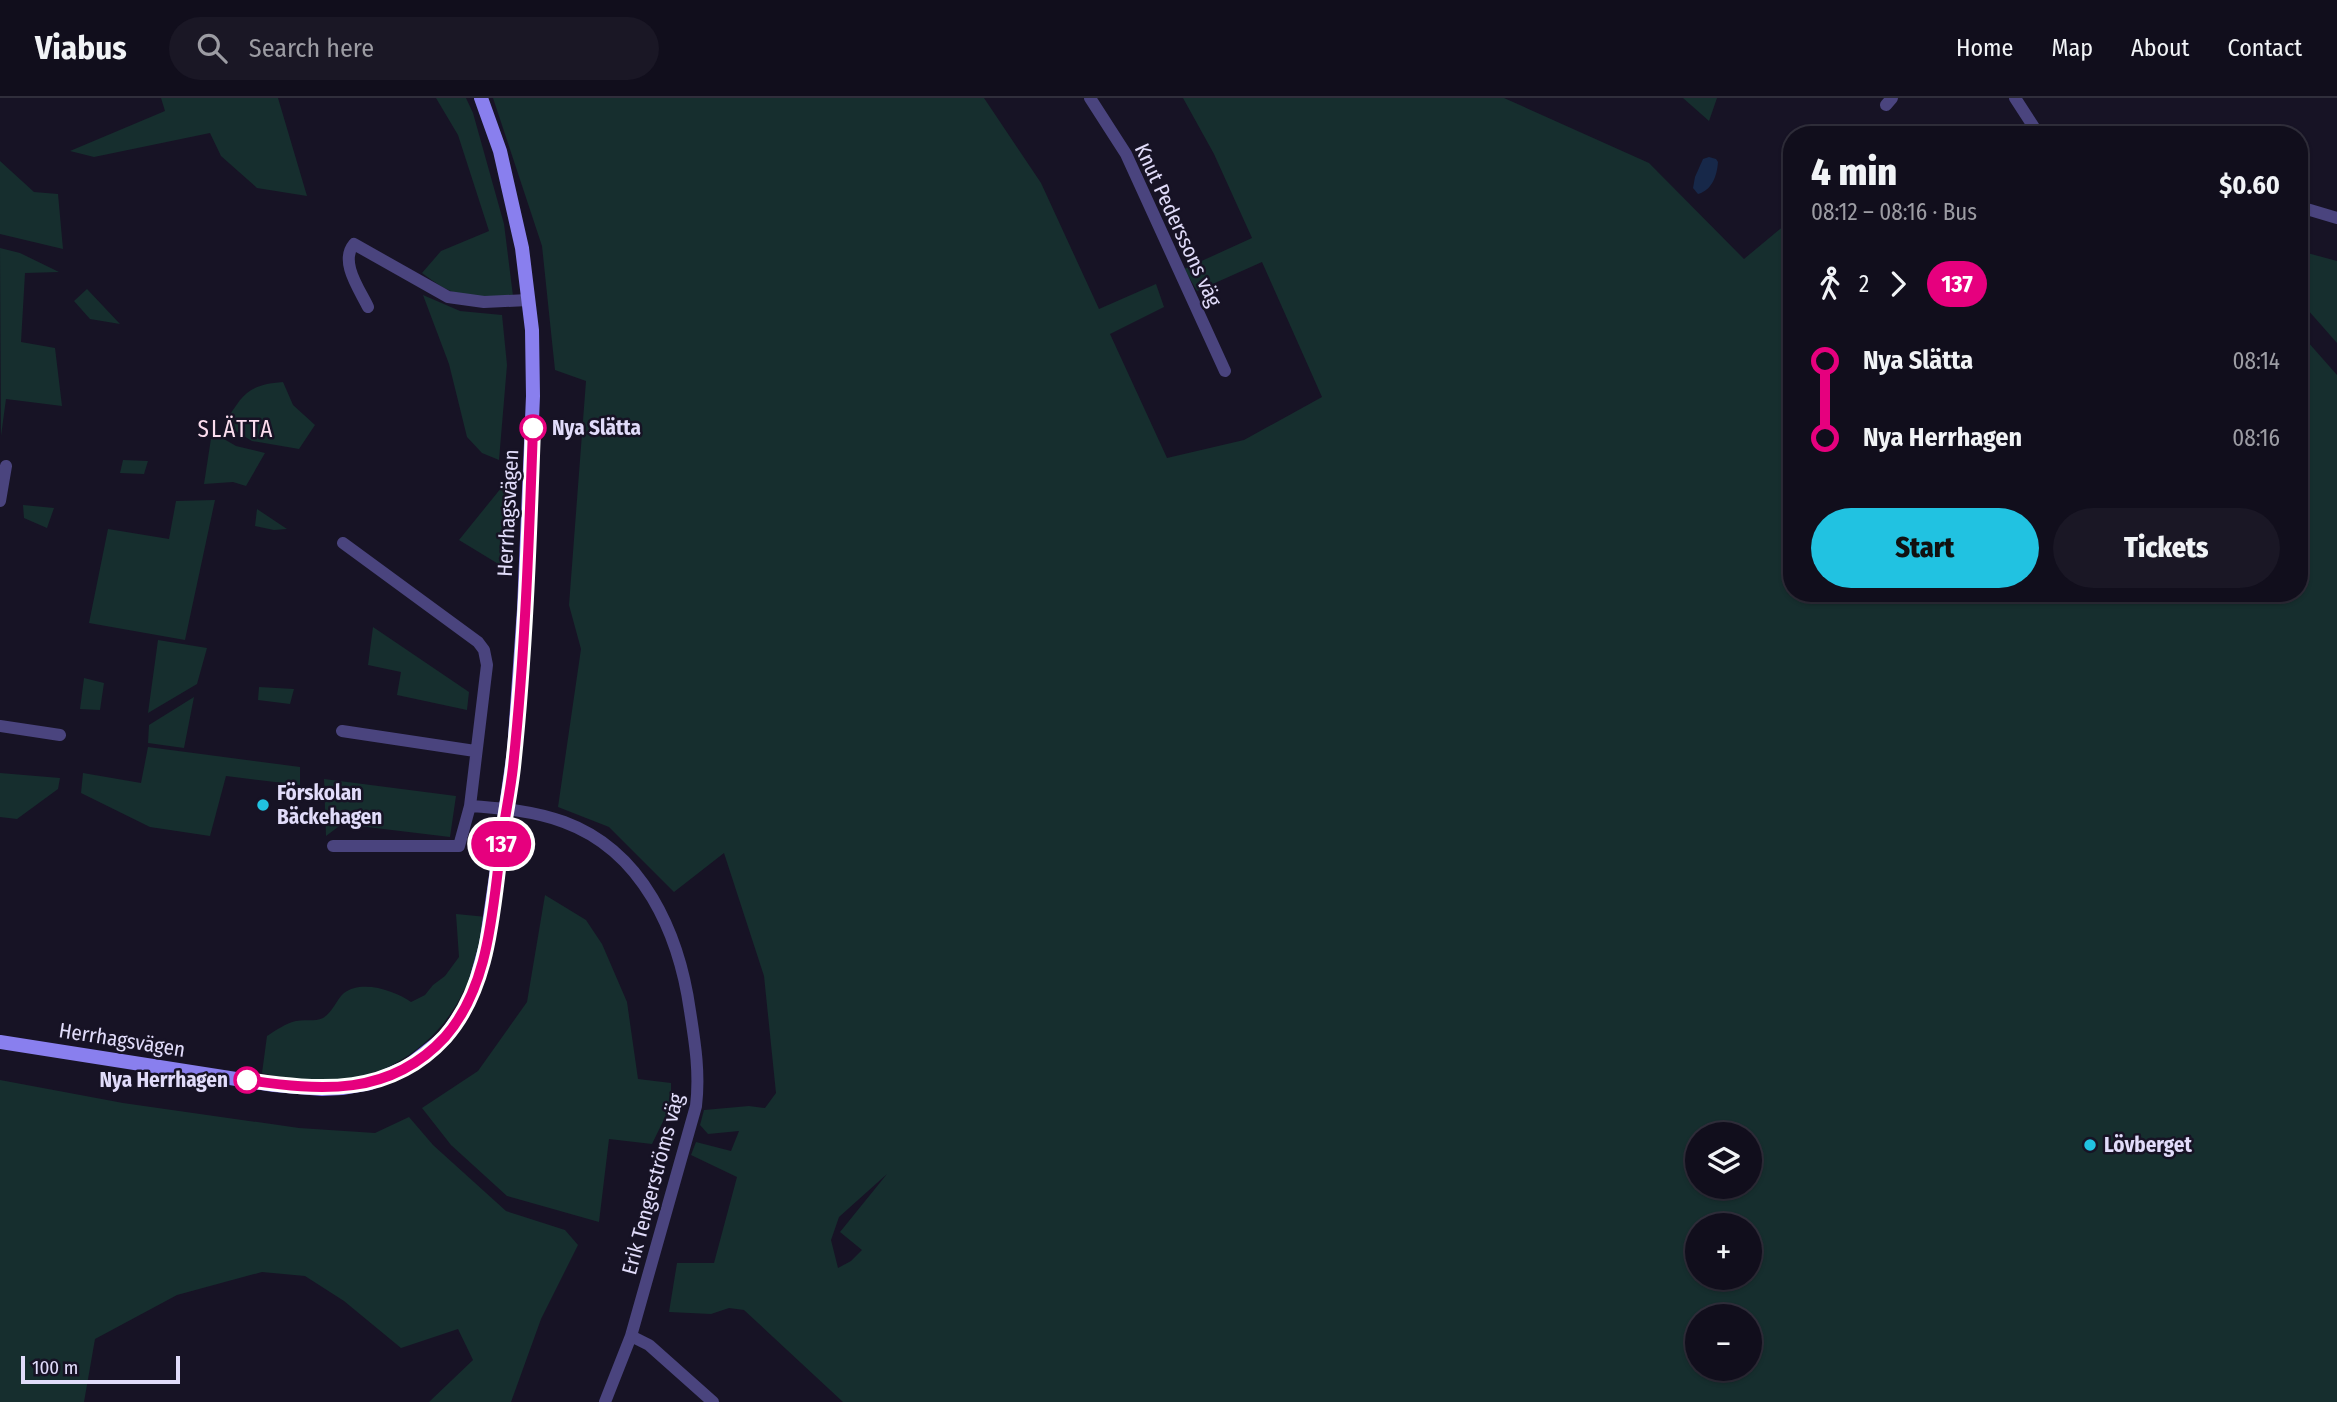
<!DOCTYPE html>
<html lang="en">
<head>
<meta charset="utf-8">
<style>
  body { margin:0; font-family:"Fira Sans Condensed",sans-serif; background:#1a1725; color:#f1f3f6; height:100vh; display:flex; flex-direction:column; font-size:26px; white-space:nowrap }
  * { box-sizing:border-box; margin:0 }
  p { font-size:23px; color:#9c9ca3 }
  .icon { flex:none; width:38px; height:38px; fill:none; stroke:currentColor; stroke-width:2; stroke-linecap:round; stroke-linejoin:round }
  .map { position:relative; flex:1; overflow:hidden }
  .panel { position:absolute; left:1783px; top:28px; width:525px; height:476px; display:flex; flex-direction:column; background:#110e1c; border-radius:28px; box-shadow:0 2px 5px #0004,0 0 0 2px #302e3b }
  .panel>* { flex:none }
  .badge { padding:0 14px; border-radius:23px; font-size:24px; line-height:46px }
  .buttons { position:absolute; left:1685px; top:1024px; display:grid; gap:14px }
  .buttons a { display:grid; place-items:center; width:77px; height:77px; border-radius:50%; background:#110e1c; box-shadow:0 2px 5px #0004,0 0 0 2px #302e3b; font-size:35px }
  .scale { position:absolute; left:21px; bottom:18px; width:159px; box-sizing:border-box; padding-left:7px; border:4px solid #e1dcfa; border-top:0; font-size:19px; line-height:24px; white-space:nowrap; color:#e1dcfa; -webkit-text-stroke:5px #171325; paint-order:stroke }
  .map>.badge { position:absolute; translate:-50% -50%; box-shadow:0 0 0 4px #fff }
  .legs { display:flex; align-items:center; gap:10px; height:77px; padding:0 28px; font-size:23px }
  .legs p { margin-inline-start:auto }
  .headline { display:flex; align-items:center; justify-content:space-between; height:119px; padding:0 28px }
  h1 { font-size:38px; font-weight:800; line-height:52px }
  .button { display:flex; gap:14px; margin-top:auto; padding:14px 28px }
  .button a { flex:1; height:80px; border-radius:42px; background:#21c2e1; color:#111; font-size:28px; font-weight:800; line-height:80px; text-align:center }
  .button a+a { background:#1a1725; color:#f1f3f6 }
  ul { padding:0 28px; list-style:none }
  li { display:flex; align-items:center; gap:24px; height:77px; font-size:26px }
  li i { display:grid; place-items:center; width:10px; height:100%; margin:0 9px; background:currentColor }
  li i::after { content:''; width:18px; height:18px; margin:-9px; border:5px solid; border-radius:50%; background:#110e1c }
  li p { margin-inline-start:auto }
  li:first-child i { background:linear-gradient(#0000 50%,currentColor 0) }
  li:last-child i { background:linear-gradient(currentColor 50%,#0000 0) }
  header { display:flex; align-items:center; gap:42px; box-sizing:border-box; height:98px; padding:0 35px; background:#110e1c; border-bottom:2px solid #302e3b }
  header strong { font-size:33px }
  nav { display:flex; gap:38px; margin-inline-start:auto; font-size:24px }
  .search { width:490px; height:63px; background:#1a1725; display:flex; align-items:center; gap:18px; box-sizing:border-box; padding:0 24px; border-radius:38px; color:#9c9ca3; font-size:26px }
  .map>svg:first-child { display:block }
  .green { fill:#162e2e; fill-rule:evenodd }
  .water { fill:#172849 }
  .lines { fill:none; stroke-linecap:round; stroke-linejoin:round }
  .street { stroke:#4a447e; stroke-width:12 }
  .secondary { stroke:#897fee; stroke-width:14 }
  .line-1-casing { stroke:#fff; stroke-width:16 }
  .line-1 { stroke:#e6007e; stroke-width:10 }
  .stop-1-dot { fill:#fff; stroke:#e6007e; stroke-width:3.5 }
  .poi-dot { fill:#21c2e1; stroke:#171325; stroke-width:2.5 }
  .labels { text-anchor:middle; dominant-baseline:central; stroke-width:5; stroke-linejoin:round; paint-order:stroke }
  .street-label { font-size:21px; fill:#e1dcfa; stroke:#171325 }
  .stop-label { font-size:21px; font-weight:bold; fill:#e1dcfa; stroke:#171325; text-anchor:start }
  .poi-label { font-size:21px; font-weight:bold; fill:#e1dcfa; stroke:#171325; text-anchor:start }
  .neighbourhood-label { font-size:23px; letter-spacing:2px; fill:#fbddee; stroke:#171325 }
</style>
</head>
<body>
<header>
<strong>Viabus</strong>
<div class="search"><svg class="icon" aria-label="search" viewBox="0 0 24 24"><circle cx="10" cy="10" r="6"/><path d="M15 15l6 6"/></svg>Search here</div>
<nav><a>Home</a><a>Map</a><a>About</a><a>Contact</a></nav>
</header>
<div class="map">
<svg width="2337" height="1304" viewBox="0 0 2337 1304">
  <rect width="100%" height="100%" fill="#171325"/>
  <path class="green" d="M 161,0 L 278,0 L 307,98 L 257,90 L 221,58 L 210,35 L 94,59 L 70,53 L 165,13 Z
    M 436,0 L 466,0 L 473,15 L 504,126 L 513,198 C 470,200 457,202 422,175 L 441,153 L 489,133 L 458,37 Z
    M 493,0 L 984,0 L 1041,85 L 1099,211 L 1156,186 L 1164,209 L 1110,236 L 1167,360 L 1244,342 L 1322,299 L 1262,164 L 1197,193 L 1184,171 L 1252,140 L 1214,56 L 1183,0 L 1504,0 L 1649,65 L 1744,161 L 1792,121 L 1792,495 L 2300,495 L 2300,235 L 2337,277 L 2337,1304 L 843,1304 L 744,1212 L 729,1210 L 711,1216 L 669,1214 L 677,1165 L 714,1165 L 737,1079 L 691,1057 L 696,1044 L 731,1053 L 739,1033 L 708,1036 L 700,1027 L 704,1012 L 749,1008 L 765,1010 L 776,995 L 764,878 L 724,755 L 674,794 L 609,729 L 558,709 L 581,551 L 569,507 L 586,283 L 555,272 L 542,148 ZM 1698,1036 L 1750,1036 L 1750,1088 L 1698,1088 ZM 887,1076 L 840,1134 L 862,1152 L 851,1163 L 838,1170 L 831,1142 L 839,1119 ZM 1698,1127 L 1750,1127 L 1750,1180 L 1698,1180 ZM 1698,1218 L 1750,1218 L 1750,1270 L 1698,1270 Z
    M 1683,0 L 1717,0 L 1709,23 Z
    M 2003,28 L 2008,37 L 1957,37 L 1962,31 Z
    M 0,63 L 34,94 L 58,96 L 63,151 L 0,136 Z
    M 0,150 L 20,155 L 59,174 L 25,175 L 21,244 L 55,250 L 62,308 L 6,301 L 1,338 Z
    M 2300,153 L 2337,163 L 2337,245 L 2300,203 Z
    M 87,191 L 120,226 L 90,221 L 74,203 Z
    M 423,197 L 460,213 L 502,217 L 507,267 L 499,362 L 482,355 L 467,339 L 449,266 Z
    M 283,284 L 293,307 L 315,327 L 299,351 L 252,343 L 224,326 C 243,297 246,287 283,284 Z
    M 212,334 L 236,348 L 265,355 L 246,388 L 233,384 L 204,386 Z
    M 123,362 L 148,363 L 144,376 L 120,375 Z
    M 514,374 L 505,470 L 459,442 Z
    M 215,402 L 185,542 L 89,525 L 108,431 L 169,441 L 176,403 Z
    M 23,407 L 54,410 L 47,430 L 24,420 Z
    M 257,411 L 287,431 L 274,432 L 255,428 Z
    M 373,529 L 469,594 L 467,612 L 397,597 L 401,574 L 368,567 Z
    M 158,542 L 207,550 L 197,586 L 148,615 Z
    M 84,580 L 104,585 L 100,612 L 80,611 Z
    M 259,589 L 294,591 L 290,606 L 258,602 Z
    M 194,599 L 184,650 L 148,645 L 149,627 Z
    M 148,649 L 300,669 L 300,687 L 226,678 L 210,738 L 150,729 L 81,695 L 83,675 L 141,685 Z
    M 0,675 L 60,680 L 58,691 L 17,721 L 0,719 Z
    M 324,681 L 456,698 L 450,739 L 342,726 L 326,738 Z
    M 545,797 L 586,822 L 602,846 L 627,904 L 638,981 L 671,985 L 671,1007 L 652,1046 L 609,1041 L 599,1124 L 507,1098 L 451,1047 L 422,1010 L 478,973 L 527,904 Z
    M 456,816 L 487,819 C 475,883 451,936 392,967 C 376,976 360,983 342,985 C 316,988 287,981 262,975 L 267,938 C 275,933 286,925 296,923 C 305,921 314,924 323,920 C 333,914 336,902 344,895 C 362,881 396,893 411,904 L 425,897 L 433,887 L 445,878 L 459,859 Z
    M 0,982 L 123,1005 L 299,1030 L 375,1035 L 409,1019 L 433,1047 L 506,1113 L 565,1132 L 578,1147 L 541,1221 L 511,1304 L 429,1304 L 473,1262 L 458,1231 L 401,1250 L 344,1203 L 305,1178 L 262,1174 L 177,1197 L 95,1241 L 84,1304 L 0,1304 Z"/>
  <path class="water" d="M 1709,59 L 1716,61 L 1718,64 C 1717,78 1712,92 1698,96 L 1693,90 L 1695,79 L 1703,61 Z"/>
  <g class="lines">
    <path class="street" d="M 1090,0 L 1126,56 L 1225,273
      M 2015,0 L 2039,37
      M 1886,7 L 1892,0
      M 2300,109 L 2337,120
      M 368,209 C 360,192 339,164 354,146 L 448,199 L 484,204 L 528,202
      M 0,403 L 6,368
      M 0,628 L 60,637
      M 342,633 L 475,653
      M 470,708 C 501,710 534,713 564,724 C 643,753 679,835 690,913 C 695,945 700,975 696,1008 L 631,1238 L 605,1304
      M 333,748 L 459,748 L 470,708 L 487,567 L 484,552 L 478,544 L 343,445
      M 631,1238 L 649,1247 L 713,1304"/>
    <path class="secondary" d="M 0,944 L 274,987 L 322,991 L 342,990 L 370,985 L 407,969 L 445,939 L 465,910 L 474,890 L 486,847 L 514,653 L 524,511 L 533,298 L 532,232 L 522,150 L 500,53 L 481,0"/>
  </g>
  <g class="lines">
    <defs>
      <path id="line-1" d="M 247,982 C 320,993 390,999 445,939 C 490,888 492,812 501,748 C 504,722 510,696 513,669 C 525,557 529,443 533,330"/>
    </defs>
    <use href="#line-1" class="line-1-casing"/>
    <use href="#line-1" class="line-1"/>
  </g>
  <g class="stop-1-dot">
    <circle cx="533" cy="330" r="12"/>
    <circle cx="247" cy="982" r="12"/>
  </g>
  <g class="poi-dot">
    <circle cx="263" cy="707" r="7"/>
    <circle cx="2090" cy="1047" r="7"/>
  </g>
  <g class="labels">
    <g class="street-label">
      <text transform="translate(1178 127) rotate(65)">Knut Pederssons väg</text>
      <text transform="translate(508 415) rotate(-87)">Herrhagsvägen</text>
      <text transform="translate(122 942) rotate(9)">Herrhagsvägen</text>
      <text transform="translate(653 1086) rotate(-75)">Erik Tengerströms väg</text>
    </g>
    <g class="stop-label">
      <text x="552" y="330">Nya Slätta</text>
      <text x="228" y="982" text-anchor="end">Nya Herrhagen</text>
    </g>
    <g class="poi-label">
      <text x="277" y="695">Förskolan<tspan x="277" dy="24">Bäckehagen</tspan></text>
      <text x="2104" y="1047">Lövberget</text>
    </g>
    <g class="neighbourhood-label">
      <text x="236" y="331">SLÄTTA</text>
    </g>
  </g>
</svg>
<div class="buttons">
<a><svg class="icon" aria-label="layers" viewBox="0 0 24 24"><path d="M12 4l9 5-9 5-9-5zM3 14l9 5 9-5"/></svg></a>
<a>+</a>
<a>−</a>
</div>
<div class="scale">100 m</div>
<b class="badge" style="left:501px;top:746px;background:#e6007e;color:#fff">137</b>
<section class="panel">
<div class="headline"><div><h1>4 min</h1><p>08:12 – 08:16 · Bus</p></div><b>$0.60</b></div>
<div class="legs"><svg class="icon" aria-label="walk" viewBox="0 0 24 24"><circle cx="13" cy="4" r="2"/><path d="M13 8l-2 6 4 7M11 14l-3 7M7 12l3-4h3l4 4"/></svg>2<svg class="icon" aria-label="forward" viewBox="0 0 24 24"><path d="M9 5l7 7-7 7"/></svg><b class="badge" style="background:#e6007e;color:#fff">137</b></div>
<ul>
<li><i style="color:#e6007e"></i><b>Nya Slätta</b><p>08:14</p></li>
<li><i style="color:#e6007e"></i><b>Nya Herrhagen</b><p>08:16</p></li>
</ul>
<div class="button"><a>Start</a><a>Tickets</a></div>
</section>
</div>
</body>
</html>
